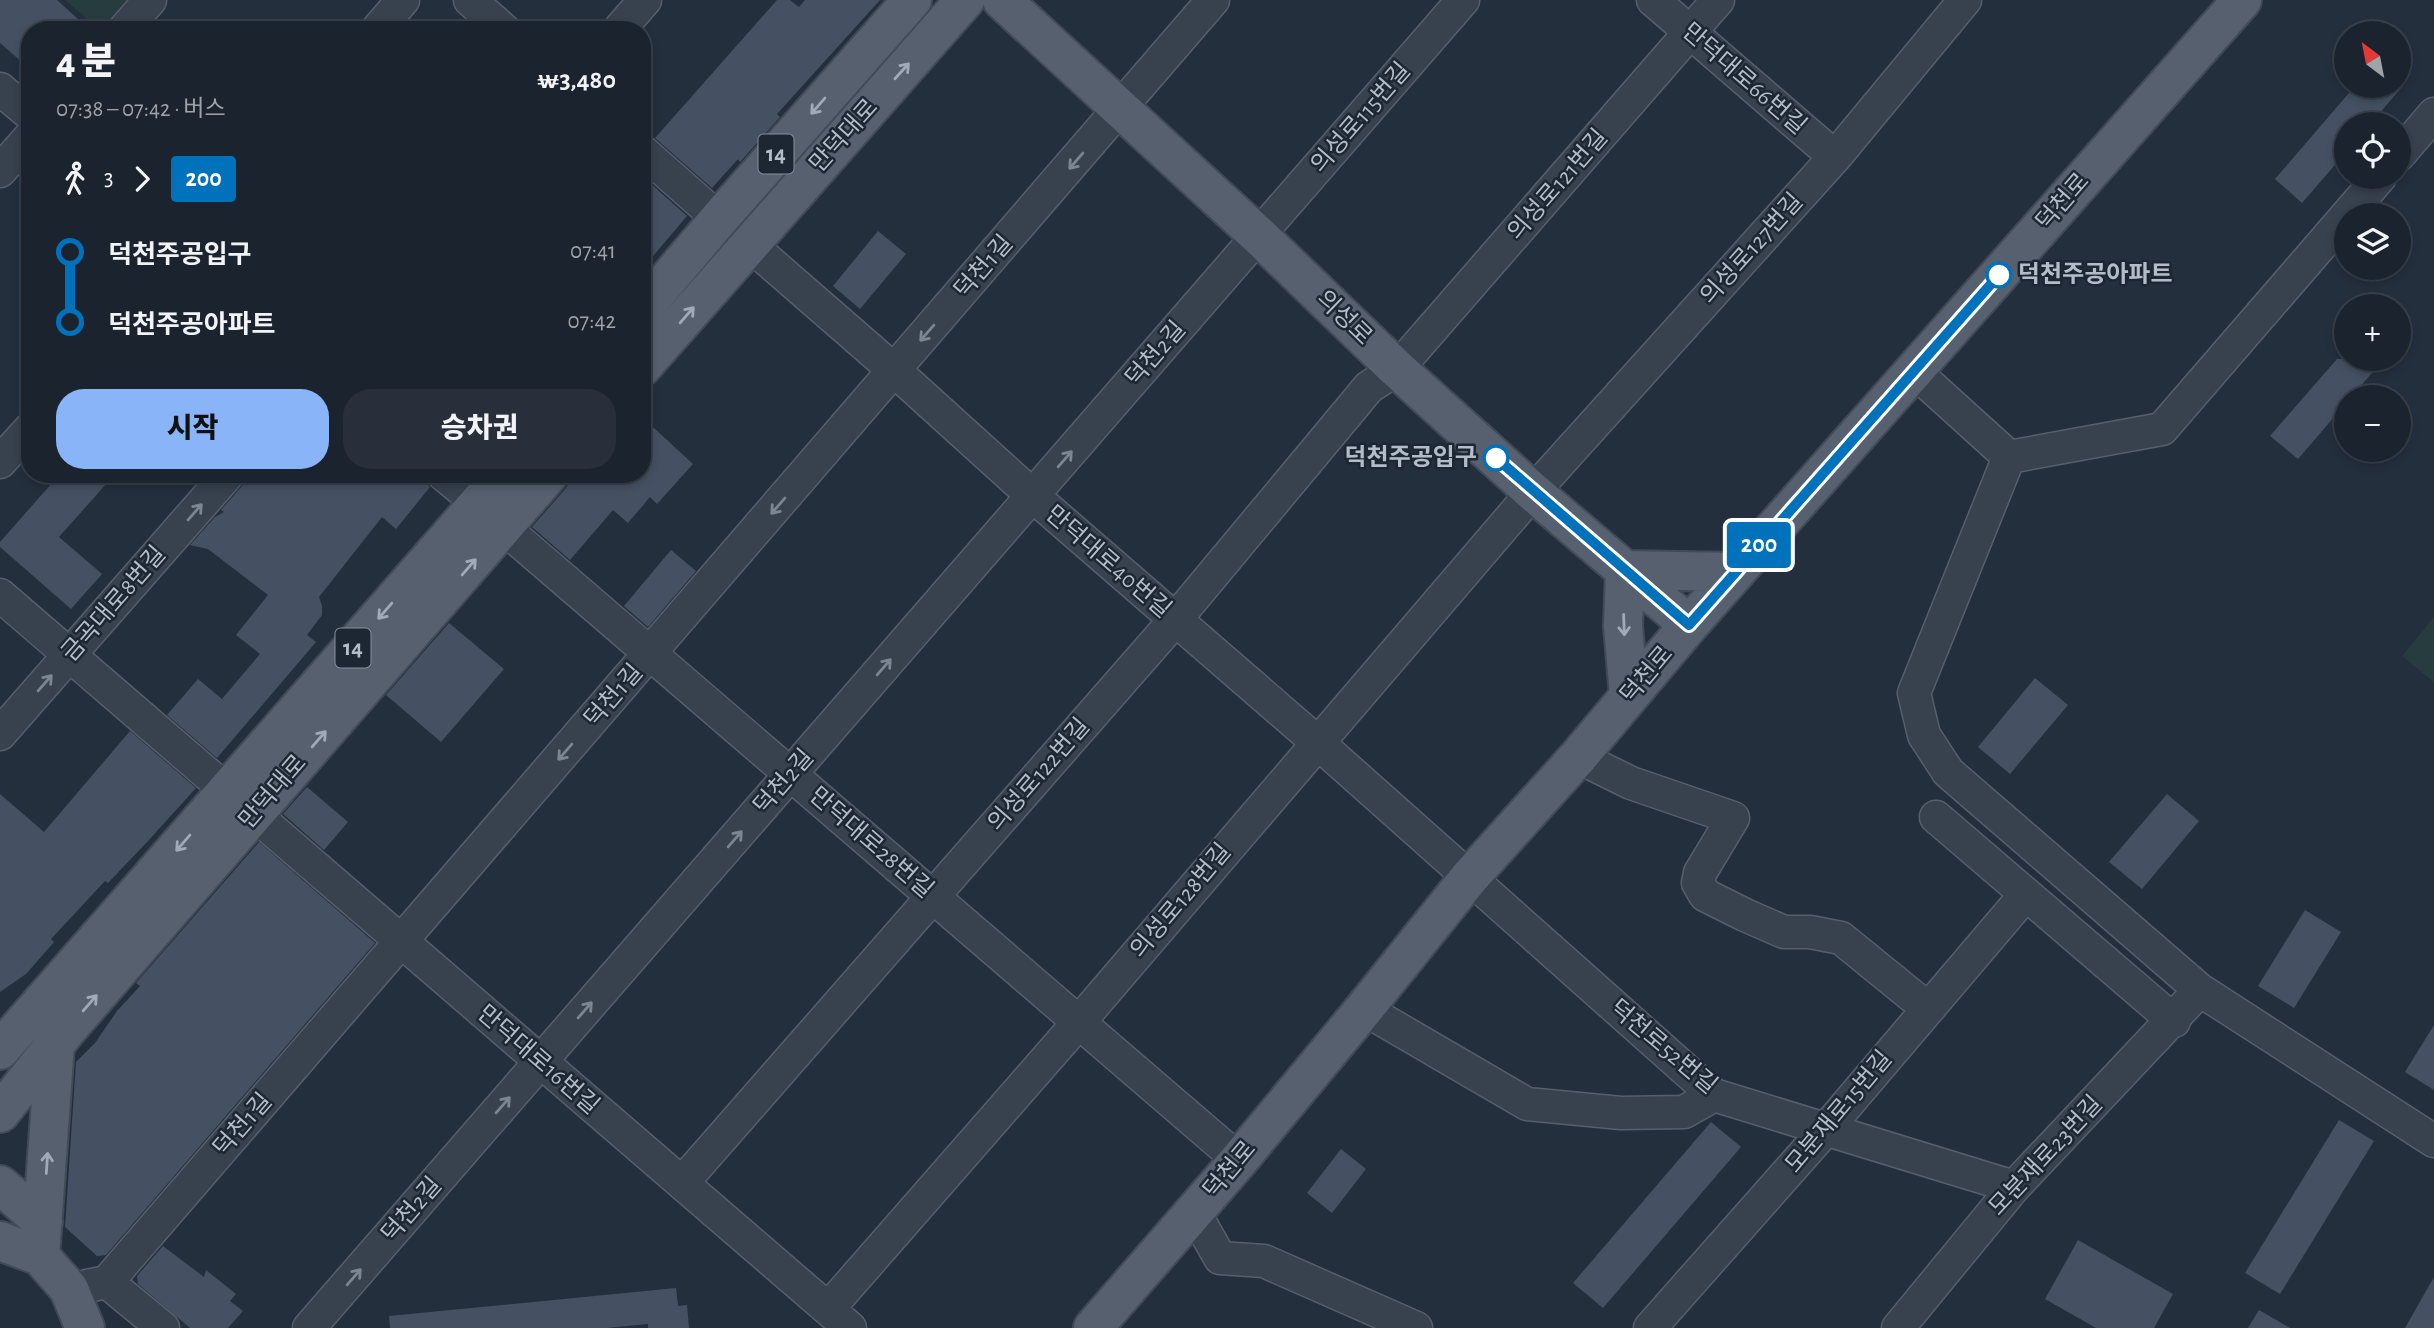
<!DOCTYPE html>
<html lang="ko">
<head>
<meta charset="utf-8">
<style>
  body { margin:0; font-family:"Alegreya Sans","Noto Sans KR",sans-serif; background:#282f3a; color:#f1f3f6; height:100vh; display:flex; flex-direction:column; font-size:26px; white-space:nowrap }
  * { box-sizing:border-box; margin:0 }
  p { font-size:23px; color:#a0a4aa }
  .icon { flex:none; width:38px; height:38px; fill:none; stroke:currentColor; stroke-width:2; stroke-linecap:round; stroke-linejoin:round }
  .map { position:relative; flex:1; overflow:hidden }
  .drawer { position:absolute; left:21px; top:21px; width:630px; height:462px; display:flex; flex-direction:column; background:#1b232e; border-radius:28px; box-shadow:0 4px 10px #0003,0 0 0 2px #39404a }
  .drawer>* { flex:none }
  .badge { padding:0 14px; border-radius:5px; font-size:24px; line-height:46px }
  .needle { width:46px; rotate:328deg }
  .buttons { position:absolute; left:2334px; top:21px; display:grid; gap:14px }
  .buttons a { display:grid; place-items:center; width:77px; height:77px; border-radius:50%; background:#1b232e; box-shadow:0 4px 10px #0003,0 0 0 2px #39404a; font-size:35px }
  .map>.badge { position:absolute; translate:-50% -50%; box-shadow:0 0 0 4px #fff }
  .legs { display:flex; align-items:center; gap:10px; height:77px; padding:0 35px; font-size:23px }
  .legs p { margin-inline-start:auto }
  .overview { display:flex; align-items:center; justify-content:space-between; height:119px; padding:0 35px }
  h1 { font-size:38px; font-weight:800; line-height:52px }
  .button { display:flex; gap:14px; margin-top:auto; padding:14px 35px }
  .button a { flex:1; height:80px; border-radius:28px; background:#8ab4f8; color:#111; font-size:28px; font-weight:800; line-height:80px; text-align:center }
  .button a+a { background:#282f3a; color:#f1f3f6 }
  ul { padding:0 35px; list-style:none }
  li { display:flex; align-items:center; gap:24px; height:70px; font-size:26px }
  li i { display:grid; place-items:center; width:10px; height:100%; margin:0 9px; background:currentColor }
  li i::after { content:''; width:18px; height:18px; margin:-9px; border:5px solid; border-radius:50%; background:#1b232e }
  li p { margin-inline-start:auto }
  li:first-child i { background:linear-gradient(#0000 50%,currentColor 0) }
  li:last-child i { background:linear-gradient(currentColor 50%,#0000 0) }
  .map>svg:first-child { display:block }
  .green { fill:#263c3f }
  .building { fill:#455162 }
  .lines { fill:none; stroke-linecap:round; stroke-linejoin:round }
  .minor-casing { stroke:#565f6c; stroke-width:35 }
  .major-casing { stroke:#414a57; stroke-width:42 }
  .minor { stroke:#38414e; stroke-width:32 }
  .major { stroke:#56606e; stroke-width:38 }
  .oneway { stroke:#a1aab7 }
  .oneway2 { stroke:#7c8592 }
  .line-1-casing { stroke:#fff; stroke-width:16 }
  .line-1 { stroke:#0072bc; stroke-width:10 }
  .stop-1-dot { fill:#fff; stroke:#0072bc; stroke-width:3.5 }
  .labels { text-anchor:middle; dominant-baseline:central; stroke-width:5; stroke-linejoin:round; paint-order:stroke }
  .shield { fill:#1d2633; stroke:#878f9c; stroke-width:2 }
  .shield-label { font-size:23px; font-weight:bold; fill:#b4bcc9 }
  .street-label { font-size:24px; fill:#b4bcc9; stroke:#1d2633 }
  .stop-label { font-size:24px; font-weight:bold; fill:#b4bcc9; stroke:#1d2633; text-anchor:start }
</style>
</head>
<body>
<div class="map">
<svg width="2434" height="1328" viewBox="0 0 2434 1328">
  <rect width="100%" height="100%" fill="#242f3e"/>
  <path class="green" d="M 65,0 L 127,0 L 100,30 Z
    M 2434,617 L 2434,682 L 2402,656 Z"/>
  <path class="building" d="M 0,0 L 57,0 L 90,30 L 30,30 L 30,69 L 0,43 Z
    M 777,0 L 790,0 L 799,7 L 805,0 L 880,0 L 777,114 L 780,117 L 740,162 L 738,159 L 712,188 L 655,138 Z
    M 2355,86 L 2403,86 L 2370,124 L 2347,124 L 2347,151 L 2302,203 L 2275,179 Z
    M 642,176 L 687,216 L 642,269 Z
    M 878,231 L 906,254 L 860,309 L 833,286 Z
    M 2337,359 L 2384,359 L 2351,397 L 2347,397 L 2347,402 L 2298,459 L 2270,436 Z
    M 642,417 L 693,464 L 657,504 L 650,497 L 628,523 L 613,510 L 570,560 L 532,527 L 566,488 L 574,474 L 642,474 Z
    M 60,474 L 115,474 L 59,537 L 102,574 L 71,609 L 0,547 L 0,542 Z
    M 246,474 L 420,474 L 430,487 L 396,529 L 382,517 L 319,597 L 322,606 L 322,615 L 307,635 L 316,642 L 217,758 L 167,715 L 198,679 L 222,699 L 260,654 L 236,635 L 268,595 L 208,549 L 190,545 L 215,517 L 224,512 L 221,510 L 242,486 Z
    M 671,550 L 696,571 L 648,627 L 624,606 Z
    M 449,623 L 504,669 L 441,742 L 386,695 Z
    M 2035,678 L 2068,705 L 2010,774 L 1978,747 Z
    M 130,731 L 196,788 L 147,842 L 108,883 L 105,881 L 51,939 L 54,942 L 26,974 L 0,992 L 0,794 L 44,832 Z
    M 307,787 L 348,822 L 324,850 L 283,814 Z
    M 2167,794 L 2199,821 L 2142,889 L 2109,862 Z
    M 259,842 L 375,943 L 106,1255 L 97,1256 L 65,1227 L 76,1062 L 95,1043 L 117,1011 L 140,986 L 136,983 Z
    M 2305,910 L 2341,932 L 2294,1008 L 2258,986 Z
    M 2434,1025 L 2434,1090 L 2405,1072 Z
    M 2339,1120 L 2374,1141 L 2280,1294 L 2245,1273 Z
    M 1711,1122 L 1741,1147 L 1603,1308 L 1573,1283 Z
    M 1341,1149 L 1366,1169 L 1332,1213 L 1307,1193 Z
    M 2078,1240 L 2173,1294 L 2154,1328 L 2096,1328 L 2045,1299 Z
    M 163,1246 L 204,1277 L 206,1270 L 236,1294 L 230,1301 L 243,1311 L 228,1328 L 190,1328 L 138,1284 L 137,1276 Z
    M 2434,1277 L 2434,1328 L 2405,1328 Z
    M 676,1288 L 678,1306 L 687,1305 L 689,1328 L 648,1328 L 648,1324 L 606,1328 L 390,1328 L 389,1316 Z
    M 2259,1310 L 2290,1328 L 2248,1328 Z"/>
  <g class="lines">
    <defs>
      <path id="minor" d="M 470,0 L 504,30
        M 1653,0 L 1835,157
        M 124,30 L 150,0
        M 377,30 L 403,0
        M 619,30 L 645,0
        M 0,89 L 30,114
        M 642,151 L 719,219
        M 2399,155 L 2434,114
        M 0,171 L 30,137
        M 749,244 L 895,371 L 1033,496 L 1317,742 L 1714,1095 L 2014,1187
        M 1914,371 L 2009,457 L 1914,693 L 1924,735 L 1948,772 L 2200,990 L 2434,1141
        M 2009,457 L 2162,429 L 2380,177
        M 0,462 L 30,429
        M 443,474 L 479,504
        M 503,527 L 1239,1160
        M 0,595 L 850,1328
        M 0,734 L 228,474
        M 1578,757 L 1631,783 L 1733,818 L 1700,873 L 1698,883 L 1705,895 L 1745,915 L 1784,932 L 1810,932 L 1841,938 L 1927,1008
        M 1936,817 L 2174,1021
        M 1364,1009 L 1527,1104 L 1621,1113 L 1684,1112 L 1714,1095
        M 682,1183 L 1175,620 L 1369,387 L 1397,369 L 1718,0
        M 1194,1212 L 1220,1258 L 1264,1261 L 1416,1328
        M 107,1282 L 1213,0
        M 87,1286 L 107,1282 L 163,1328
        M 828,1309 L 1079,1022 L 1533,492 L 1835,157 L 1965,0
        M 309,1328 L 1463,0
        M 1650,1328 L 1827,1128 L 2026,894
        M 1898,1328 L 2014,1187 L 2200,990"/>
      <path id="major" d="M 1002,0 L 1259,236 L 1397,369 L 1533,492 L 1689,625
        M 642,310 L 719,219 L 912,0
        M 642,367 L 965,0
        M 1629,696 L 1623,626 L 1625,570 L 1736,572
        M 0,1050 L 504,474
        M 0,1113 L 65,1032 L 549,474
        M 0,1185 L 43,1222
        M 0,1241 L 40,1256 L 69,1289 L 85,1328
        M 40,1256 L 55,1044
        M 1093,1328 L 1239,1160 L 1364,1009 L 1469,878 L 1578,757 L 1689,625 L 2242,0"/>
    </defs>
    <use href="#minor" class="minor-casing"/>
    <use href="#major" class="major-casing"/>
    <use href="#minor" class="minor"/>
    <use href="#major" class="major"/>
  </g>
  <defs><path id="oneway-shaft" d="M-6 0H5M1.5-3L5.5 0L1.5 3" fill="none" stroke-width="1.6" stroke-linecap="round" stroke-linejoin="round" transform="scale(1.75)"/></defs>
  <g class="oneway">
    <use href="#oneway-shaft" transform="translate(902 71) rotate(-48)"/>
    <use href="#oneway-shaft" transform="translate(818 106) rotate(131)"/>
    <use href="#oneway-shaft" transform="translate(687 315) rotate(-49)"/>
    <use href="#oneway-shaft" transform="translate(469 567) rotate(-49)"/>
    <use href="#oneway-shaft" transform="translate(385 611) rotate(131)"/>
    <use href="#oneway-shaft" transform="translate(1624 625) rotate(88)"/>
    <use href="#oneway-shaft" transform="translate(319 739) rotate(-49)"/>
    <use href="#oneway-shaft" transform="translate(183 843) rotate(131)"/>
    <use href="#oneway-shaft" transform="translate(90 1003) rotate(-49)"/>
    <use href="#oneway-shaft" transform="translate(47 1163) rotate(-86)"/>
  </g>
  <g class="oneway2">
    <use href="#oneway-shaft" transform="translate(1076 161) rotate(131)"/>
    <use href="#oneway-shaft" transform="translate(927 333) rotate(131)"/>
    <use href="#oneway-shaft" transform="translate(1065 459) rotate(-49)"/>
    <use href="#oneway-shaft" transform="translate(778 506) rotate(131)"/>
    <use href="#oneway-shaft" transform="translate(195 512) rotate(-49)"/>
    <use href="#oneway-shaft" transform="translate(884 667) rotate(-49)"/>
    <use href="#oneway-shaft" transform="translate(45 683) rotate(-49)"/>
    <use href="#oneway-shaft" transform="translate(565 752) rotate(131)"/>
    <use href="#oneway-shaft" transform="translate(735 839) rotate(-49)"/>
    <use href="#oneway-shaft" transform="translate(585 1010) rotate(-49)"/>
    <use href="#oneway-shaft" transform="translate(503 1105) rotate(-49)"/>
    <use href="#oneway-shaft" transform="translate(354 1277) rotate(-49)"/>
  </g>
  <g class="lines">
    <defs>
      <path id="line-1" d="M 1496,458 L 1689,625 L 1999,275"/>
    </defs>
    <use href="#line-1" class="line-1-casing"/>
    <use href="#line-1" class="line-1"/>
  </g>
  <g class="stop-1-dot">
    <circle cx="1999" cy="275" r="12"/>
    <circle cx="1496" cy="458" r="12"/>
  </g>
  <g class="labels">
    <g class="shield">
      <rect x="758.5" y="134.5" width="35" height="39" rx="5"/>
      <rect x="335.5" y="628.5" width="35" height="39" rx="5"/>
    </g>
    <g class="shield-label">
      <text x="776" y="154">14</text>
      <text x="353" y="648">14</text>
    </g>
    <g class="street-label">
      <text transform="translate(1744 79) rotate(41)">만덕대로66번길</text>
      <text transform="translate(1361 118) rotate(-49)">의성로115번길</text>
      <text transform="translate(844 136) rotate(-48)">만덕대로</text>
      <text transform="translate(1558 185) rotate(-49)">의성로121번길</text>
      <text transform="translate(2063 202) rotate(-49)">덕천로</text>
      <text transform="translate(1752 249) rotate(-48)">의성로127번길</text>
      <text transform="translate(984 267) rotate(-49)">덕천1길</text>
      <text transform="translate(1344 318) rotate(44)">의성로</text>
      <text transform="translate(1156 354) rotate(-49)">덕천2길</text>
      <text transform="translate(1108 562) rotate(41)">만덕대로40번길</text>
      <text transform="translate(114 604) rotate(-49)">금곡대로8번길</text>
      <text transform="translate(1647 675) rotate(-50)">덕천로</text>
      <text transform="translate(614 696) rotate(-49)">덕천1길</text>
      <text transform="translate(1039 775) rotate(-49)">의성로122번길</text>
      <text transform="translate(784 782) rotate(-49)">덕천2길</text>
      <text transform="translate(273 792) rotate(-49)">만덕대로</text>
      <text transform="translate(871 843) rotate(41)">만덕대로28번길</text>
      <text transform="translate(1181 901) rotate(-50)">의성로128번길</text>
      <text transform="translate(1663 1047) rotate(40)">덕천로52번길</text>
      <text transform="translate(538 1060) rotate(41)">만덕대로16번길</text>
      <text transform="translate(1839 1112) rotate(-50)">모분재로15번길</text>
      <text transform="translate(243 1125) rotate(-49)">덕천1길</text>
      <text transform="translate(2046 1156) rotate(-47)">모분재로23번길</text>
      <text transform="translate(1230 1170) rotate(-50)">덕천로</text>
      <text transform="translate(412 1210) rotate(-49)">덕천2길</text>
    </g>
    <g class="stop-label">
      <text x="2018" y="275">덕천주공아파트</text>
      <text x="1477" y="458" text-anchor="end">덕천주공입구</text>
    </g>
  </g>
</svg>
<div class="buttons">
<a><svg class="needle" viewBox="-14 -14 28 28"><path d="M0-13l5 13h-10z" fill="#e53935"/><path d="M0 13l5-13h-10z" fill="#a0a4aa"/></svg></a>
<a><svg class="icon" aria-label="locate" viewBox="0 0 24 24"><circle cx="12" cy="12" r="6"/><path d="M12 2v4M12 18v4M2 12h4M18 12h4"/></svg></a>
<a><svg class="icon" aria-label="layers" viewBox="0 0 24 24"><path d="M12 4l9 5-9 5-9-5zM3 14l9 5 9-5"/></svg></a>
<a>+</a>
<a>−</a>
</div>
<b class="badge" style="left:1759px;top:545px;background:#0072bc;color:#fff">200</b>
<section class="drawer">
<div class="overview"><div><h1>4 분</h1><p>07:38 – 07:42 · 버스</p></div><b>₩3,480</b></div>
<div class="legs"><svg class="icon" aria-label="walk" viewBox="0 0 24 24"><circle cx="13" cy="4" r="2"/><path d="M13 8l-2 6 4 7M11 14l-3 7M7 12l3-4h3l4 4"/></svg>3<svg class="icon" aria-label="forward" viewBox="0 0 24 24"><path d="M9 5l7 7-7 7"/></svg><b class="badge" style="background:#0072bc;color:#fff">200</b></div>
<ul>
<li><i style="color:#0072bc"></i><b>덕천주공입구</b><p>07:41</p></li>
<li><i style="color:#0072bc"></i><b>덕천주공아파트</b><p>07:42</p></li>
</ul>
<div class="button"><a>시작</a><a>승차권</a></div>
</section>
</div>
</body>
</html>
